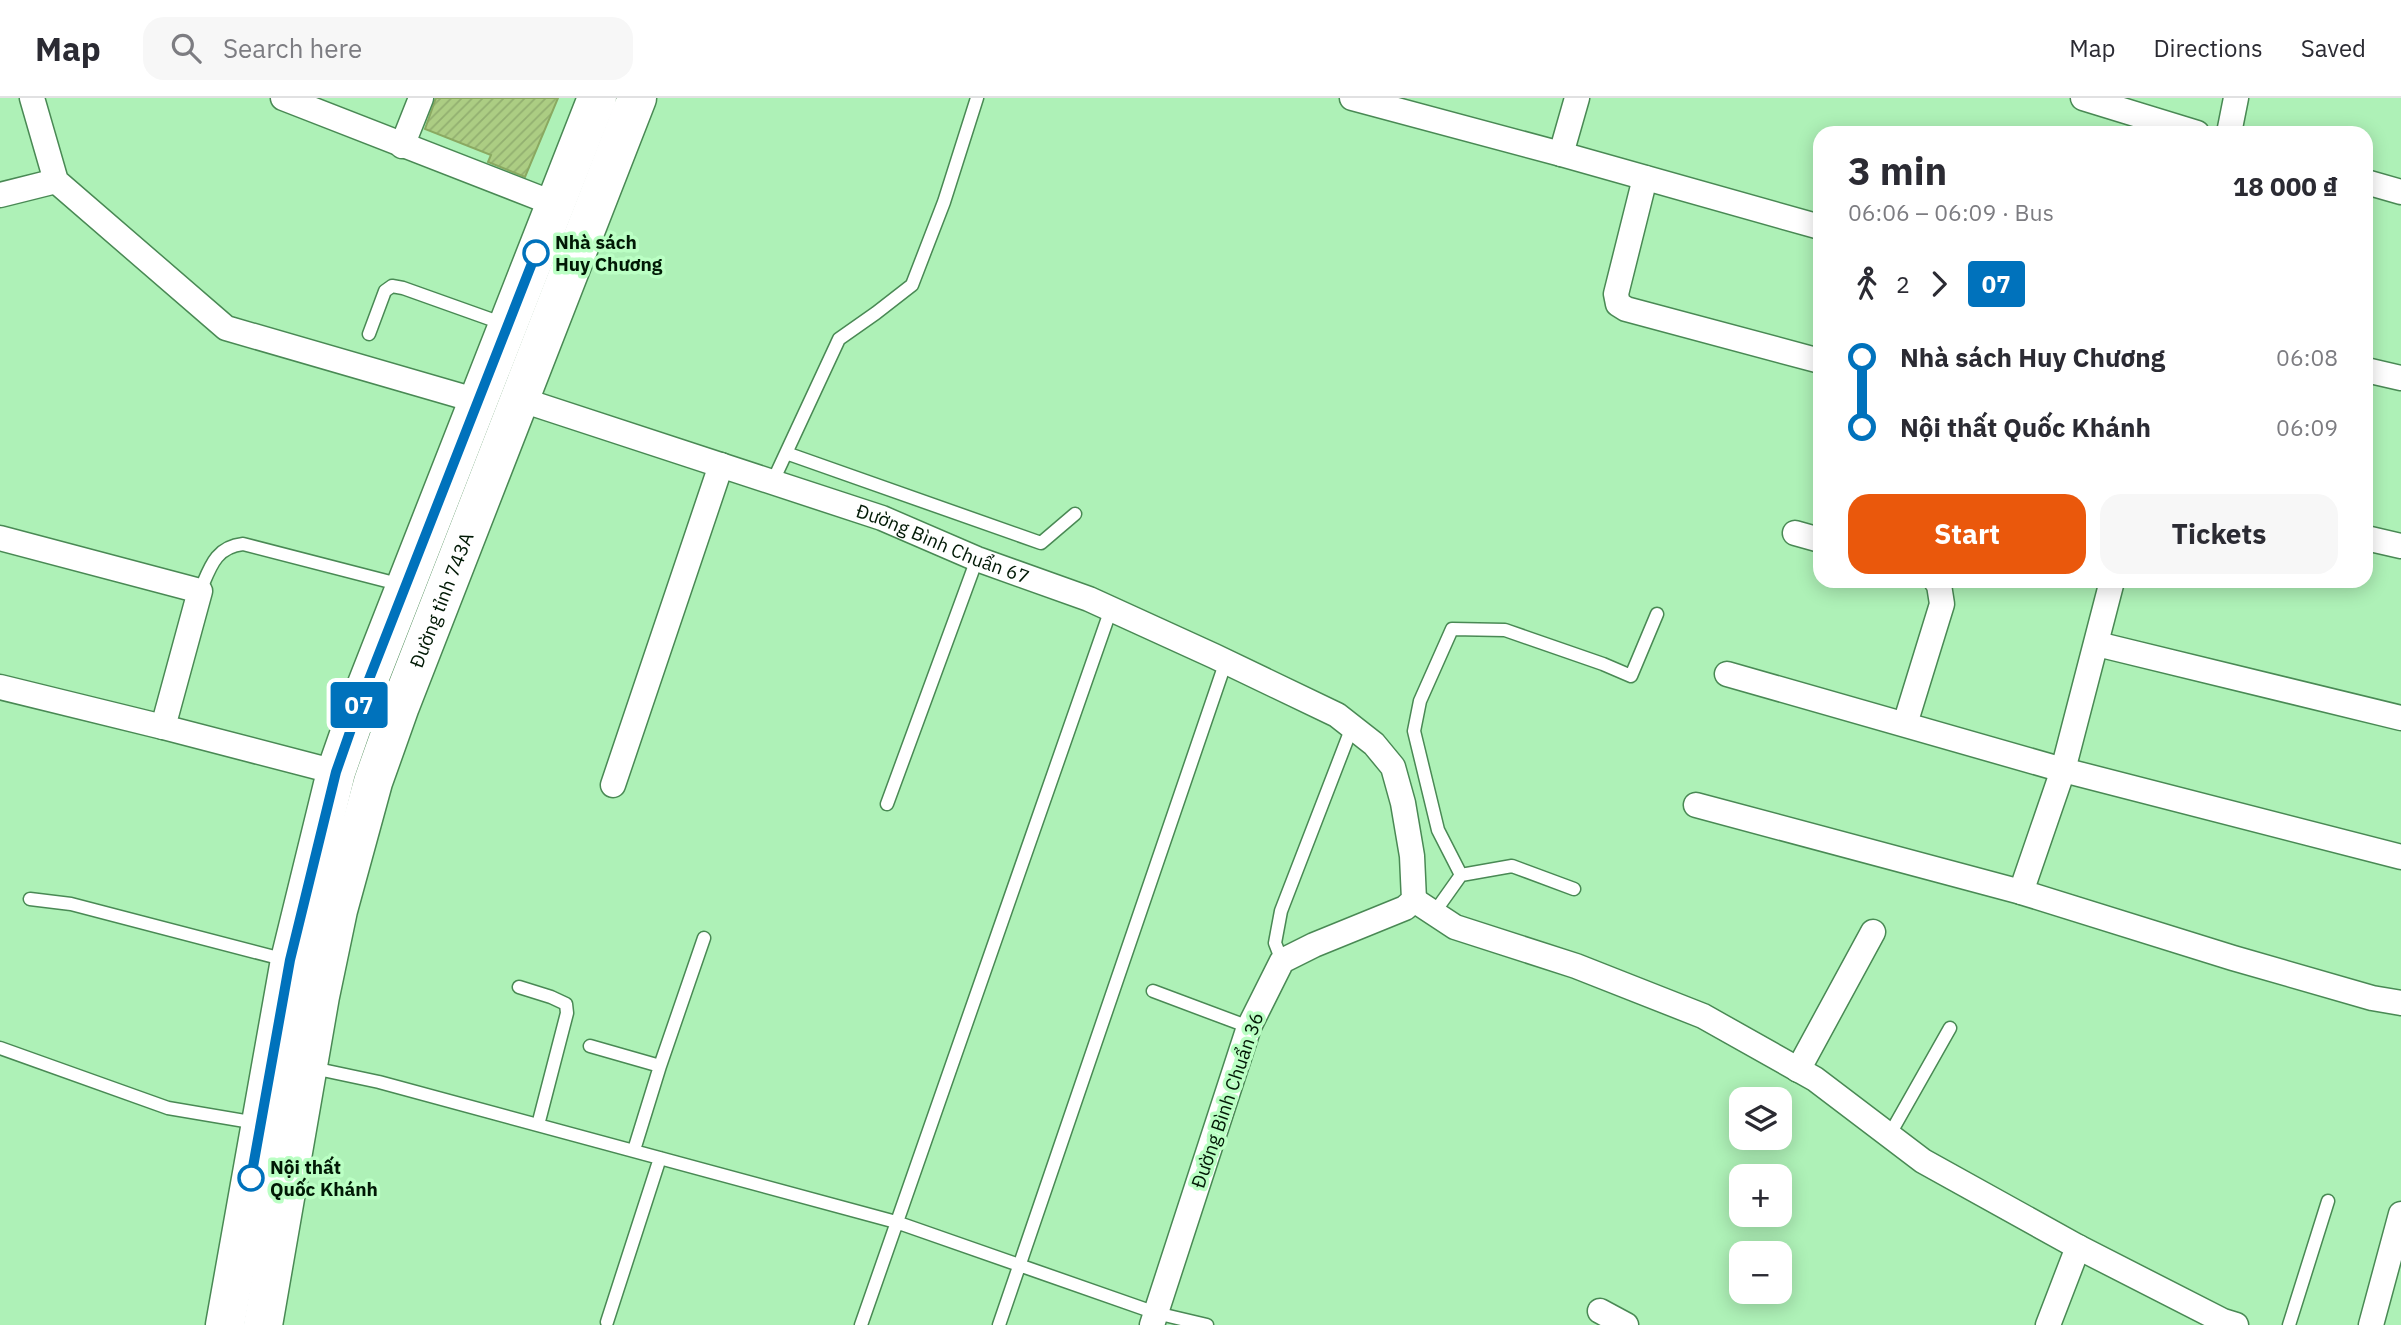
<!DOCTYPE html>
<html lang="en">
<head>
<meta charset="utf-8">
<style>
  body { margin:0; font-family:"IBM Plex Sans",sans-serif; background:#f7f7f7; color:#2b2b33; height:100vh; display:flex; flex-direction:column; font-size:26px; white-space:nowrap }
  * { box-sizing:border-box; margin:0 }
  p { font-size:23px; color:#7c7c81 }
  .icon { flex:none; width:38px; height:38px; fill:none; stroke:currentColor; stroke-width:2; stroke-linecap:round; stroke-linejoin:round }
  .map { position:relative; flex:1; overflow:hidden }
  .drawer { position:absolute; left:1813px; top:28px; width:560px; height:462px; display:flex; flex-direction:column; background:#fff; border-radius:21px; box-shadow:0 4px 18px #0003 }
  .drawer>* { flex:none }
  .badge { padding:0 14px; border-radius:5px; font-size:24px; line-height:46px }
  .buttons { position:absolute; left:1729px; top:989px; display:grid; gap:14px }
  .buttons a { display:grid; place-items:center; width:63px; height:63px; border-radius:14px; background:#fff; box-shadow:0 4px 18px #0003; font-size:35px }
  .map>.badge { position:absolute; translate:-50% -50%; box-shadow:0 0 0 4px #fff }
  .legs { display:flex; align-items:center; gap:10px; height:77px; padding:0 35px; font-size:23px }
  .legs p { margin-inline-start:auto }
  .headline { display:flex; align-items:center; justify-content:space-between; height:119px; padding:0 35px }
  h1 { font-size:38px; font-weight:700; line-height:52px }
  .primary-button { display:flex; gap:14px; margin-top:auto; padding:14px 35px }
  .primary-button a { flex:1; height:80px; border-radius:21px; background:#ea580c; color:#fff; font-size:28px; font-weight:700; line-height:80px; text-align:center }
  .primary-button a+a { background:#f7f7f7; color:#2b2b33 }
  ul { padding:0 35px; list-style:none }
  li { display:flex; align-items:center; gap:24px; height:70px; font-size:26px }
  li i { display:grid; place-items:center; width:10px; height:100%; margin:0 9px; background:currentColor }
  li i::after { content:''; width:18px; height:18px; margin:-9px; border:5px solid; border-radius:50%; background:#fff }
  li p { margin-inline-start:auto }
  li:first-child i { background:linear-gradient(#0000 50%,currentColor 0) }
  li:last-child i { background:linear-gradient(currentColor 50%,#0000 0) }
  header { display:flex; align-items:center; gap:42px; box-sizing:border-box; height:98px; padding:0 35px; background:#fff; border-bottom:2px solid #e1e1e2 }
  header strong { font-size:33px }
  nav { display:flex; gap:38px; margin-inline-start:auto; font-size:24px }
  .search { width:490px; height:63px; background:#f7f7f7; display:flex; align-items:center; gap:18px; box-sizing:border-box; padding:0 24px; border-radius:21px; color:#7c7c81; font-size:26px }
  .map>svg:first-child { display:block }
  .building { fill:url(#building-hatch); stroke:#8aa961; stroke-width:2 }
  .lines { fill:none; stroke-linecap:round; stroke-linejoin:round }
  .service-casing { stroke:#498954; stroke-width:15 }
  .minor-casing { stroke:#498954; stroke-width:27 }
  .primary-casing { stroke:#498954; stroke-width:41 }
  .service { stroke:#fff; stroke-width:12 }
  .minor { stroke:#fff; stroke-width:24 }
  .primary { stroke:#fff; stroke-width:38 }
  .line-1-casing { stroke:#fff; stroke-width:16 }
  .line-1 { stroke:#0072bc; stroke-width:10 }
  .stop-1-dot { fill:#fff; stroke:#0072bc; stroke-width:3.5 }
  .labels { text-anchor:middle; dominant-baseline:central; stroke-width:7; stroke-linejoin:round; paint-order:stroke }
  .stop-label { font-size:19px; font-weight:bold; fill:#011905; stroke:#bbffc4; text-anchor:start }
  .street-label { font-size:19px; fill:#011905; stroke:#bbffc4 }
</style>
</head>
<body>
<header>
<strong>Map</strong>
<div class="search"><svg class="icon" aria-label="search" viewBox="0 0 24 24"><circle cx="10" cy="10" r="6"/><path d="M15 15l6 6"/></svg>Search here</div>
<nav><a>Map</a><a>Directions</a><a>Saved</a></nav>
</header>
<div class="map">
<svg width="2401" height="1227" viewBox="0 0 2401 1227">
  <defs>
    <pattern id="building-hatch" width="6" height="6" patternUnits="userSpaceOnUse" patternTransform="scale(1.75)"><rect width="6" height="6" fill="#accd83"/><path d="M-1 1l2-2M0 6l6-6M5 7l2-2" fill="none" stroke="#92af70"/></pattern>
  </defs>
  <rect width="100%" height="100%" fill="#aef1b7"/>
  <path class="building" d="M 436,0 L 558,0 L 525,79 L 488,64 L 491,57 L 425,31 Z"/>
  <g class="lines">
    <defs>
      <path id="service" d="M 369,236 L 385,193 L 392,188 L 403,190 L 504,226
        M 786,355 L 1041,445 L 1075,416
        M 773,383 L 839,241 L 876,215 L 912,187 L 944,104 L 977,0
        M 200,493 C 210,470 215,449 243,446 L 402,487
        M 887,706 L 977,461
        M 1461,777 L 1512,768 L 1574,791
        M 30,801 L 71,806 L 286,862
        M 1434,815 L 1461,777 L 1438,732 L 1414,633 L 1420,603 L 1452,531 L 1505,532 L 1603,566 L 1631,578 L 1657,516
        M 1282,863 L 1275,845 L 1281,813 L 1352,629
        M 519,889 L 551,899 L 566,906 L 567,915 L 538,1027
        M 1153,893 L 1249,929
        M 590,948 L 660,968 L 634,1052
        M 0,950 L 168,1010 L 257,1025
        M 660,968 L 704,840
        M 313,970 L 379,984 L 896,1124 L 1156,1215 L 1207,1227
        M 1890,1036 L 1950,930
        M 607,1224 L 660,1060
        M 861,1227 L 1111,511
        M 999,1227 L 1226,563
        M 2289,1227 L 2328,1103"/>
      <g id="minor">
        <path d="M 32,0 L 56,83 L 226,230 L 478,303"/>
        <path d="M 283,0 L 555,106"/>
        <path d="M 1352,0 L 1561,56 L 1820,129"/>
        <path d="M 2083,0 L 2197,35"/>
        <path d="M 2229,35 L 2236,0"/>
        <path d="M 402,48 L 421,0"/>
        <path d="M 1561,56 L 1577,0"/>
        <path d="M 1645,80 L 1616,196 L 1618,206 L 1626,211 L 1820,263"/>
        <path d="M 2366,84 L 2401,94"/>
        <path d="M 0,97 L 56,83"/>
        <path d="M 2366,272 L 2401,280"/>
        <path id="s1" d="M 519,301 L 882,420 L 977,461 L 1089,501 L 1214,558 L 1337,617 L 1374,646 L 1393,669 L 1403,705 L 1412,758 L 1414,802 L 1405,810 L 1314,847 L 1282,863 L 1249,929 L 1152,1227"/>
        <path d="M 1795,435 L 1820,442"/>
        <path d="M 0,440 L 200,493 L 163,629 L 336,674"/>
        <path d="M 2366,440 L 2401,448"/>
        <path d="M 2112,483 L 2063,672 L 2021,794 L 2233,860 L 2372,900 L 2401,905"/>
        <path d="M 2097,546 L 2401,620"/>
        <path d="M 1727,576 L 2063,672 L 2401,759"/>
        <path d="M 0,589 L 163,629"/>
        <path d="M 1905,626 L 1942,506 L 1939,487 L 1936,483"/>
        <path d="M 613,687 L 721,367"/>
        <path d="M 1696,707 L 2021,794"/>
        <path d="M 1414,802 L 1455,829 L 1576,868 L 1703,918 L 1815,981 L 1923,1063 L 2078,1149 L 2223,1223 L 2236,1227"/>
        <path d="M 1798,972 L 1873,834"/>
        <path d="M 1600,1213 L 1626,1227"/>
        <path d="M 2048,1227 L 2078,1149"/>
        <path d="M 2371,1227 L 2401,1116"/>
      </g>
      <g id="primary">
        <path d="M 225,1227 L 290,862 L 336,674 L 364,594 L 597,0"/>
        <path id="s2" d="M 263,1227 L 320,898 L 338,812 L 373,684 L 400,608 L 637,0"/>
      </g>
    </defs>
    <use href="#service" class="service-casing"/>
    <use href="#minor" class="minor-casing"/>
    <use href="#primary" class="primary-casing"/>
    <use href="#service" class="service"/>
    <use href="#minor" class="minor"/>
    <use href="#primary" class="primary"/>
  </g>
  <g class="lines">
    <defs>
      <path id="line-1" d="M 251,1080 L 290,862 L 336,674 L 364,594 L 536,155"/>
    </defs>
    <use href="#line-1" class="line-1-casing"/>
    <use href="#line-1" class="line-1"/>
  </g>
  <g class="stop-1-dot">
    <circle cx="536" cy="155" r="12"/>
    <circle cx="251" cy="1080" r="12"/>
  </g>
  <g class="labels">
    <g class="stop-label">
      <text x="555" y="144">Nhà sách<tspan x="555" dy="22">Huy Chương</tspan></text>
      <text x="270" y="1069">Nội thất<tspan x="270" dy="22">Quốc Khánh</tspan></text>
    </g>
    <g class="street-label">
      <text stroke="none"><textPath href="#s1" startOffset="448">Đường Bình Chuẩn 67</textPath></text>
      <text stroke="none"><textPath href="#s2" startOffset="749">Đường tỉnh 743A</textPath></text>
      <text transform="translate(1227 1002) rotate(-71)">Đường Bình Chuẩn 36</text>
    </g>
  </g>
</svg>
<div class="buttons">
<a><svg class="icon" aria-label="layers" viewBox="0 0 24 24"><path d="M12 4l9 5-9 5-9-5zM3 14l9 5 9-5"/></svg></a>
<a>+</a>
<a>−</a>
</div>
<b class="badge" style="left:359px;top:607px;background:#0072bc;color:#fff">07</b>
<section class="drawer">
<div class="headline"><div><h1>3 min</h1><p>06:06 – 06:09 · Bus</p></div><b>18 000 ₫</b></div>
<div class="legs"><svg class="icon" aria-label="walk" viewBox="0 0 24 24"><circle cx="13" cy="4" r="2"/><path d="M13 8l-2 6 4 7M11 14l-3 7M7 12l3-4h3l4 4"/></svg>2<svg class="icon" aria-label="forward" viewBox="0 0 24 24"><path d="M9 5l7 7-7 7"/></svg><b class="badge" style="background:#0072bc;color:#fff">07</b></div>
<ul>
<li><i style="color:#0072bc"></i><b>Nhà sách Huy Chương</b><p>06:08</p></li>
<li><i style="color:#0072bc"></i><b>Nội thất Quốc Khánh</b><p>06:09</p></li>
</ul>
<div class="primary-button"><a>Start</a><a>Tickets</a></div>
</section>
</div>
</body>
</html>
